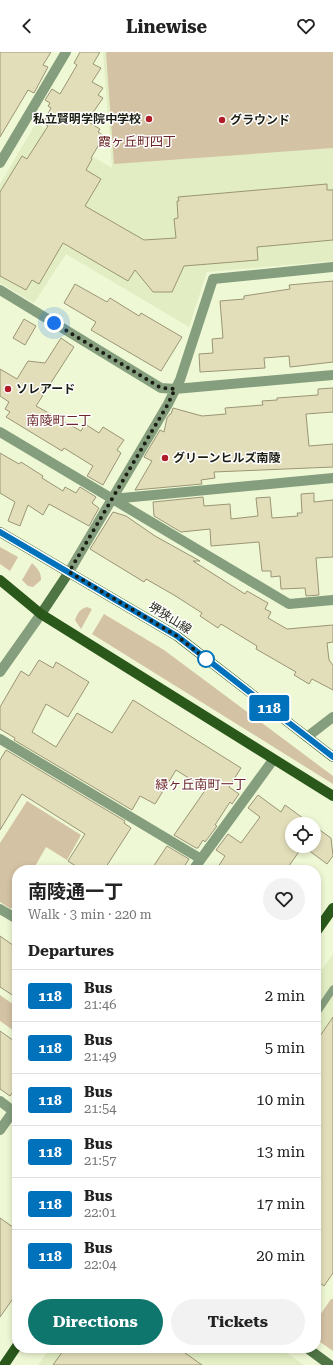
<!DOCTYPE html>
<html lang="en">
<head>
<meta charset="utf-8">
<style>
  body { margin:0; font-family:"Roboto Serif","Noto Sans JP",serif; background:#f2f2f2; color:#222; height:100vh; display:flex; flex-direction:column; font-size:15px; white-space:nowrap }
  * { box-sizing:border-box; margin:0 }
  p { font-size:13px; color:#767676 }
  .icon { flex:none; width:22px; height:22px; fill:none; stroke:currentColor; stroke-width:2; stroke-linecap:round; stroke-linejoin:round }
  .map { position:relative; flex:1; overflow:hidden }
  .side { position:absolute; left:12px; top:813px; width:309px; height:488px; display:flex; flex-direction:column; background:#fff; border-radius:16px; box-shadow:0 2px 6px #0003 }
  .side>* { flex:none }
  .badge { padding:0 8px; border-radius:3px; font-size:14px; line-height:26px }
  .controls { position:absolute; left:285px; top:765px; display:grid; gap:8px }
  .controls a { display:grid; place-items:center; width:36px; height:36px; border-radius:50%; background:#fff; box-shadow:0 2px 6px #0003; font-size:20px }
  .you { position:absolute; width:20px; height:20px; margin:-10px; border:3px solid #fff; border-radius:50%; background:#1a73e8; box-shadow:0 0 0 6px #1a73e833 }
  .map>.badge { position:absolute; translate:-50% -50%; box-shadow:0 0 0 2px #fff }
  h2 { padding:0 16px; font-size:15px; line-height:36px }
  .round { display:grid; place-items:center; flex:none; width:42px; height:42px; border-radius:21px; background:#f2f2f2 }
  .overview { display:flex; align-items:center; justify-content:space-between; height:68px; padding:0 16px }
  h1 { font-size:19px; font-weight:700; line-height:30px }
  .primary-button { display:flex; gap:8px; margin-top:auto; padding:8px 16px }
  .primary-button a { flex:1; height:46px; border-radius:24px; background:#0f766e; color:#fff; font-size:16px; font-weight:700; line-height:46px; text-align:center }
  .primary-button a+a { background:#f2f2f2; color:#222 }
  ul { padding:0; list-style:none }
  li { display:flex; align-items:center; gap:12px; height:52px; padding:0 16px; border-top:1px solid #e0e0e0 }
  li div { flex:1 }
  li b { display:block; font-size:15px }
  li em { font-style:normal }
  li .badge { min-width:44px; font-weight:700; text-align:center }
  header { display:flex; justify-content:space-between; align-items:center; height:52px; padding:0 16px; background:#fff; font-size:18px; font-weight:700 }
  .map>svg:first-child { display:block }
  .built { fill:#e2edc3 }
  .green { fill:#d4c2a4 }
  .building { fill:#e3deba; stroke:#9a9574 }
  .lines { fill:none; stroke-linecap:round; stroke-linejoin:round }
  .lane { stroke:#859e7e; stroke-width:7 }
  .street { stroke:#859e7e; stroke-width:10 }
  .secondary { stroke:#507545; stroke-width:10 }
  .primary { stroke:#2a581a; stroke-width:10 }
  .line-casing { stroke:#fff; stroke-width:9 }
  .line { stroke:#0072bc; stroke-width:6 }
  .walk { stroke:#1b1e12; stroke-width:4; stroke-dasharray:0 7.2 }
  .poi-dot { fill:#b01d28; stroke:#fff; stroke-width:1.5 }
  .stop-dot { fill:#fff; stroke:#0072bc; stroke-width:2 }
  .labels { text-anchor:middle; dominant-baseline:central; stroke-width:3; stroke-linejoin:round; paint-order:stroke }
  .poi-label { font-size:12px; font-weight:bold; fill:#1b1e12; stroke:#fff; text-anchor:start }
  .street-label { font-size:12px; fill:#1b1e12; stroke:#fff }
  .neighbourhood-label { font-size:13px; fill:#6b2525; stroke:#fff }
</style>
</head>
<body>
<header><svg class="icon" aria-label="back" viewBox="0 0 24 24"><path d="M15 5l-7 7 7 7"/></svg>Linewise<svg class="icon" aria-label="heart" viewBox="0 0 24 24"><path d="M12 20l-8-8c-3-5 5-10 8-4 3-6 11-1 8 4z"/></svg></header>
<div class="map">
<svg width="333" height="1313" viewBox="0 0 333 1313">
  <rect width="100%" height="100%" fill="#eff8d5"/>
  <path class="built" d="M 103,0 L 333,0 L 333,209 L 207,220 L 189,275 L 66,202 L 34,251 L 0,231 L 0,132 L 36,71 L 112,116 Z
    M 333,902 L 333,1202 L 316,1190 L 316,926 Z
    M 50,1296 L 280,1296 L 304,1313 L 38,1313 Z"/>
  <path class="green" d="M 106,0 L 333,0 L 333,96 L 114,112 Z
    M 0,495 L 18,505 L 10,519 L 0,512 Z
    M 32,511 C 38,517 41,520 41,528 L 33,535 L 28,534 L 22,528 Z
    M 87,555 L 92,557 L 81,577 L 75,568 C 78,560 80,557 87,555 Z
    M 104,562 L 164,598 L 333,724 L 333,732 L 92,582 Z
    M 27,749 L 81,783 L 67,808 L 46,795 L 33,818 L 17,818 L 17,846 L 11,857 L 0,850 L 0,791 Z
    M 0,943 L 17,955 L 17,981 L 0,969 Z
    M 331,1247 L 333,1247 L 333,1299 L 316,1287 L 316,1269 Z"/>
  <path class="building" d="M 0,0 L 51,0 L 43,13 L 48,15 L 34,41 L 28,38 L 0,85 Z
    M 80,0 L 100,0 L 93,12 L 101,16 L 92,30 L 103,36 L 98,43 L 103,46 L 87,69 L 100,77 L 98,80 L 104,84 L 91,106 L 92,107 L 86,118 L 101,127 L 85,154 L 144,188 L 176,186 L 174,167 L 178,166 L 177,149 L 179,149 L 178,145 L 327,132 L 327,138 L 333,138 L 333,188 L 257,195 L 258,208 L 184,214 L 172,240 L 153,240 L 135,218 L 128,229 L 63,191 L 39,232 L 32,228 L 26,238 L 0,224 L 0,140 L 22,104 L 27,107 L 48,74 L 43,71 L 51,56 L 48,54 L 50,51 L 45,48 L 52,37 L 60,42 L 77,13 L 74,11 Z
    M 333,229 L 333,310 L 290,315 L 289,304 L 264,306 L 265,316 L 200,320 L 199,302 L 213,301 L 212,287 L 223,286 L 220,249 L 244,247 L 244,244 L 290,237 L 289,233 Z
    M 75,232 L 107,250 L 110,246 L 139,264 L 141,261 L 182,285 L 161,319 L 91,278 L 96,270 L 64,251 Z
    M 24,267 L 36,274 L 25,293 L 13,286 Z
    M 61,286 L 74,295 L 36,354 L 81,379 L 85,372 L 99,381 L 103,375 L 124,388 L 117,398 L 121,401 L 103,433 L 87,424 L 93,414 L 64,396 L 62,399 L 6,365 L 10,360 L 5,357 L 9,350 L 0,344 L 0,317 L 17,327 L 28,309 L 45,311 Z
    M 333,336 L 333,360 L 306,362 L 309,394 L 333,392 L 333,415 L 214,420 L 215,426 L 201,428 L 202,432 L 135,438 L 152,409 L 144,405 L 160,378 L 164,380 L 167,366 L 170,362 L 171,362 L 173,356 L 202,364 L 226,362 L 225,356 L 263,353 L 262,349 L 277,348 L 277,346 L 318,343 L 318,337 Z
    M 0,401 L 19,412 L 21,410 L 43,424 L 42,426 L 63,439 L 65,435 L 76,441 L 80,435 L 96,445 L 92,451 L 99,456 L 89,474 L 49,452 L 43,463 L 28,453 L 20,474 L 8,469 L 15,450 L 0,441 Z
    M 314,441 L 314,450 L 333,448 L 333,505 L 316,506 L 319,543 L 306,544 L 305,536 L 281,537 L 280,524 L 271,525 L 271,519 L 262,519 L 259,490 L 211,494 L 210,477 L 181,480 L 154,464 L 153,450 L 203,445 L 204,454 L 230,452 L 231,467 L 258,464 L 256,446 L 270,445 L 272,466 L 298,464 L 297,461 L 302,461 L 301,442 Z
    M 113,460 L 126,464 L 155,484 L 200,509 L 193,509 L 245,542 L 247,539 L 268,551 L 265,557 L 271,560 L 268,566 L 287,577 L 333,573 L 333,590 L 327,591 L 329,608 L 333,613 L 333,638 L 312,627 L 309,632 L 294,623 L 296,620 L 256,597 L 257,594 L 221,572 L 218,576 L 200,564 L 202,561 L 174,543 L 146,527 L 144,530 L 90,497 Z
    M 39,608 L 53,616 L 56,610 L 89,630 L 68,665 L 46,652 L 32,680 L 56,695 L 77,661 L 112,681 L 133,648 L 241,716 L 229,735 L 239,742 L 232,752 L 230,750 L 215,773 L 217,774 L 205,790 L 203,788 L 198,796 L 196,796 L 174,783 L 206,737 L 176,718 L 155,752 L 140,744 L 132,758 L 14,688 L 15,686 L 0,677 L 0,655 L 21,619 L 29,624 Z
    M 6,698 L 125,769 L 124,771 L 131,776 L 104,818 L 82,818 L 68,809 L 85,782 L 22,742 L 0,778 L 0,708 Z
    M 258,743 L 281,760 L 285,753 L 311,772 L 292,772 L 292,794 L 303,794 L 286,818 L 216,818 L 225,804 L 216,798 L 228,782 L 241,791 L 260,765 L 248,756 Z
    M 314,774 L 331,786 L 333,804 L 327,812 L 303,794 L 314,794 Z
    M 167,794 L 189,807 L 182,818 L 151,818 Z
    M 0,884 L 17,896 L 17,946 L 0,935 Z
    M 333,965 L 333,1221 L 324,1234 L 316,1228 L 316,990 Z
    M 0,979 L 17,991 L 17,1034 L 10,1044 L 0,1037 Z
    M 0,1166 L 17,1178 L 17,1241 L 0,1265 Z
    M 65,1296 L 178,1296 L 202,1313 L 53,1313 Z"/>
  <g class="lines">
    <path class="lane" d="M 316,962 L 333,937"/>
    <path class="street" d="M 0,111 L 66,0
      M 0,238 L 161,336 L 175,337 L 333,323
      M 0,380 L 289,552 L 333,548
      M 112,447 L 333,426
      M 69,520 L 168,352 L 180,328 L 213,227 L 333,215
      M 0,620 L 41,562
      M 307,685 L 333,665
      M 0,687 L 201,807
      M 193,818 L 273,708
      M 0,857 L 17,867
      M 0,1049 L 13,1059
      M 0,1078 L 17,1054"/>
    <path class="secondary" d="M 41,562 L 69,520
      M 307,1296 L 330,1313"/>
    <path class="primary" d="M 0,480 L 177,584 L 333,705
      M 0,528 L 41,562 L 333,744
      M 316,880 L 333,856
      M 4,1313 L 17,1294"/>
  </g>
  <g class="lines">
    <defs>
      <path id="line" d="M 0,480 L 177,584 L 333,705"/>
    </defs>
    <use href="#line" class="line-casing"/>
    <use href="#line" class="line"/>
    <path class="walk" d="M 54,271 L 161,336 L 175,337 L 168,352 L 69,520 L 177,584 L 206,607"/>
  </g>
  <g class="poi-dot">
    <circle cx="149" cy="67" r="4"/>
    <circle cx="222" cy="68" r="4"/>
    <circle cx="8" cy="337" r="4"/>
    <circle cx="165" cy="406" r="4"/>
  </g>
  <circle class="stop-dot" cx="206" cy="607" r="8"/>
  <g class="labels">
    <g class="poi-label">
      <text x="141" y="67" text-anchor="end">私立賢明学院中学校</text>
      <text x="230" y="68">グラウンド</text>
      <text x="16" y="337">ソレアード</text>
      <text x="173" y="406">グリーンヒルズ南陵</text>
    </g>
    <g class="street-label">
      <text transform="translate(170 566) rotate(32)">堺狭山線</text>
    </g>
    <g class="neighbourhood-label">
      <text x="137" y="89">霞ヶ丘町四丁</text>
      <text x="59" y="368">南陵町二丁</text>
      <text x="201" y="732">緑ヶ丘南町一丁</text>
    </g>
  </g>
</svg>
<div class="controls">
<a><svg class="icon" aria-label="locate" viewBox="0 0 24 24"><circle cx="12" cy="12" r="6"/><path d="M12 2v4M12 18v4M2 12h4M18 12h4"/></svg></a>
</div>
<div class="you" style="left:54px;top:271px"></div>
<b class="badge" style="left:269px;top:656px;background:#0072bc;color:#fff">118</b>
<section class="side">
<div class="overview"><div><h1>南陵通一丁</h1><p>Walk · 3 min · 220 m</p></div><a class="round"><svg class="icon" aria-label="heart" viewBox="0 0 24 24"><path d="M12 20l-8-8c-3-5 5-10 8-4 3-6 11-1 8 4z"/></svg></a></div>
<h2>Departures</h2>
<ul>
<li><span class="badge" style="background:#0072bc;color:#fff">118</span><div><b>Bus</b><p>21:46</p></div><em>2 min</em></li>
<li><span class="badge" style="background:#0072bc;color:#fff">118</span><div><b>Bus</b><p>21:49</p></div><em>5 min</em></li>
<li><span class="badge" style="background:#0072bc;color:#fff">118</span><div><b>Bus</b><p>21:54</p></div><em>10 min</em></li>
<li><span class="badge" style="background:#0072bc;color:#fff">118</span><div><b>Bus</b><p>21:57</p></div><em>13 min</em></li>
<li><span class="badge" style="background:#0072bc;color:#fff">118</span><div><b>Bus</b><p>22:01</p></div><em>17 min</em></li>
<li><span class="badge" style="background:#0072bc;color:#fff">118</span><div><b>Bus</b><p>22:04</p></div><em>20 min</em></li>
</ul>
<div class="primary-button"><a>Directions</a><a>Tickets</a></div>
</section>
</div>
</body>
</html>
